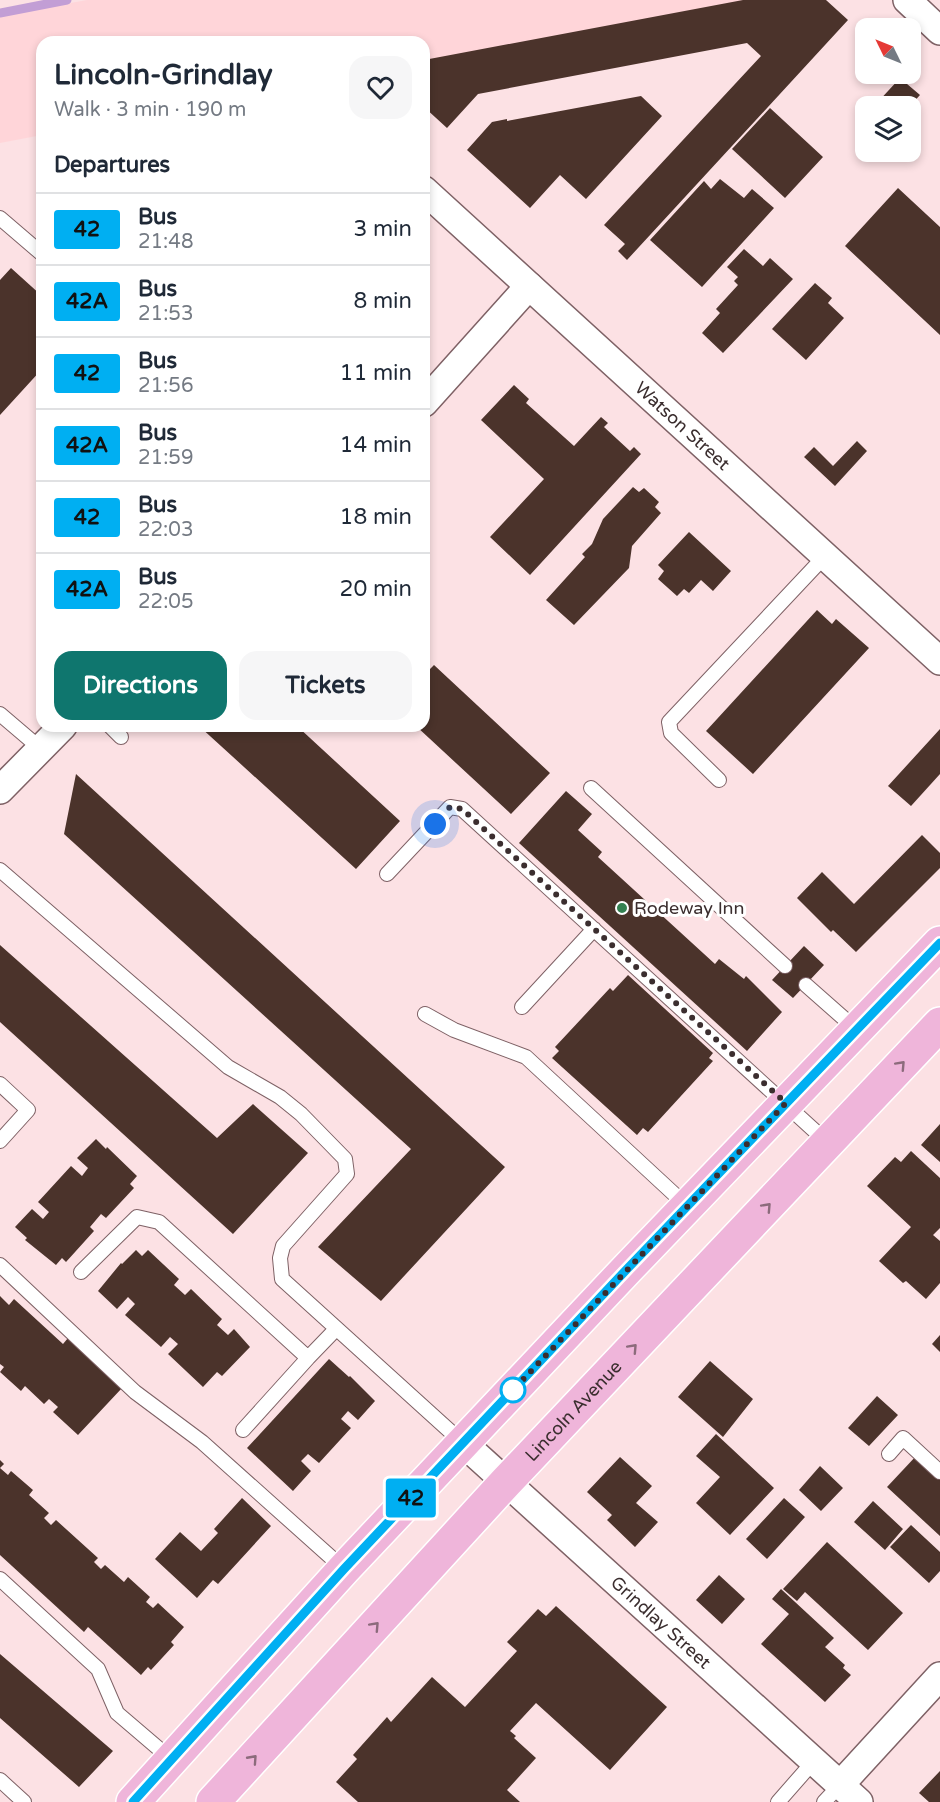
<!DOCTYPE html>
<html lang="en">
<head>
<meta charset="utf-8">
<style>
  body { margin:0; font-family:"Varela Round",sans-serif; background:#f6f6f7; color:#1f2937; height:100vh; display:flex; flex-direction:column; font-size:22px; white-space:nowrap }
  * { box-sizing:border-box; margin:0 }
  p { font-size:20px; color:#747a83 }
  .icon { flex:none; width:33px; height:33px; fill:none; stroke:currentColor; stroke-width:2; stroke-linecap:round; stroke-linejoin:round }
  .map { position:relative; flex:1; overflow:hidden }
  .side { position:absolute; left:36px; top:36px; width:394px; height:696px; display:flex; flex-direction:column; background:#fff; border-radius:18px; box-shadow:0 3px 9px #0003 }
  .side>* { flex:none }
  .badge { padding:0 12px; border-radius:4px; font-size:21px; line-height:39px }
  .needle { width:39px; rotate:313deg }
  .controls { position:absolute; left:855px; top:18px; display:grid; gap:12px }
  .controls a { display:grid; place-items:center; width:66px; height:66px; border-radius:12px; background:#fff; box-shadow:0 3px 9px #0003; font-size:30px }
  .you { position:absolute; width:30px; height:30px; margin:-15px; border:4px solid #fff; border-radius:50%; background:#1a73e8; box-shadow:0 0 0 9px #1a73e833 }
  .map>.badge { position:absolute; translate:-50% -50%; box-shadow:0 0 0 3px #fff }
  h2 { padding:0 18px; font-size:22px; line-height:54px }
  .round { display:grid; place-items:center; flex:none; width:63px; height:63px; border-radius:18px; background:#f6f6f7 }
  .summary { display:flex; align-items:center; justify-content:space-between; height:102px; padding:0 18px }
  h1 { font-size:28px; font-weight:700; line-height:45px }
  .action { display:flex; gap:12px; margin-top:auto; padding:12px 18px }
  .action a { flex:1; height:69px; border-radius:18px; background:#0f766e; color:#fff; font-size:24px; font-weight:700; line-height:69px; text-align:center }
  .action a+a { background:#f6f6f7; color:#1f2937 }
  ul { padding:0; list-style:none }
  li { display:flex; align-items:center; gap:18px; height:72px; padding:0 18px; border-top:2px solid #e0e1e3 }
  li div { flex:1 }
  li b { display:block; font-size:22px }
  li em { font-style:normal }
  li .badge { min-width:66px; font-weight:700; text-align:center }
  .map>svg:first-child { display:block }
  .built { fill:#ffd5d9 }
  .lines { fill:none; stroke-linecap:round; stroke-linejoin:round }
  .stream { stroke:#c29ed5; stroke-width:9 }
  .building { fill:#4b332b }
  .lane-casing { stroke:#7e6165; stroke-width:16 }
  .street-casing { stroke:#7e6165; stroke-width:30 }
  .primary-casing { stroke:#fff; stroke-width:36 }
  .lane { stroke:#fff; stroke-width:14 }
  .street { stroke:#fff; stroke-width:27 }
  .primary { stroke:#efb5da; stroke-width:33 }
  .oneway { stroke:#8c6b7c }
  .line-casing { stroke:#fff; stroke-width:14 }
  .line { stroke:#00aff2; stroke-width:9 }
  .walk { stroke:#3b2e2f; stroke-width:6; stroke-dasharray:0 10.8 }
  .poi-dot { fill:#338151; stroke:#fff; stroke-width:2 }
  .stop-dot { fill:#fff; stroke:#00aff2; stroke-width:3 }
  .labels { text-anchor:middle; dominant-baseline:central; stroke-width:6; stroke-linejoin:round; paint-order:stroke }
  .street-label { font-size:18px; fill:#3b2e2f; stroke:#fff }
  .poi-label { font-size:18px; fill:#3b2e2f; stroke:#fff; text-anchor:start }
</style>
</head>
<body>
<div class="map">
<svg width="940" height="1802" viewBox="0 0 940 1802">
  <rect width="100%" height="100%" fill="#fce1e4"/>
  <path class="built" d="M 87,0 L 748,0 L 425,61 L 424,42 L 42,42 L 42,135 L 0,143 L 0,16 Z"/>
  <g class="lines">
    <path class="stream" d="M 0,13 L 67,0"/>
  </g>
  <path class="building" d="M 743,0 L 826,0 L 848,20 L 627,260 L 618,251 L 625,244 L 604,225 L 761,56 L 747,43 L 478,94 L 447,128 L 424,107 L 424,60 Z
    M 900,78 L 920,95 L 910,106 L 879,106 L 876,104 Z
    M 641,96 L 662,116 L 586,199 L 560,175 L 530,208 L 467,150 L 492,122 L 507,119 L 507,121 Z
    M 770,108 L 823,157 L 785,198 L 732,149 Z
    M 720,179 L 744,198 L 752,189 L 774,208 L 702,287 L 650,240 L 704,181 L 711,189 Z
    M 898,188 L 940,227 L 940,335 L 845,246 Z
    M 744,249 L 763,266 L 770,258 L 793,279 L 723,353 L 702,333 L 720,313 L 716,309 L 738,285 L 734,281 L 738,277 L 727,267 Z
    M 11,268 L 42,296 L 42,369 L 0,415 L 0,280 Z
    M 815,283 L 832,298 L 828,303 L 844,318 L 806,360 L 772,329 Z
    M 514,385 L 529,399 L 526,403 L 574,446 L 601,417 L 608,423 L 604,427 L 630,451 L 634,447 L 641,454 L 530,575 L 490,537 L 544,479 L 481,420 Z
    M 857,441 L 867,451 L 835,486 L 804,457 L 814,447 L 833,466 Z
    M 633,487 L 639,492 L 644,488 L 659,502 L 655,507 L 661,513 L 632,546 L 629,568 L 574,625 L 546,600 L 585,557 L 582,554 L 592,544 L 603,519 Z
    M 689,532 L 731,571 L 713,591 L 701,580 L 689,593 L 684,589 L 677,596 L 658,579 L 664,571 L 658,565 Z
    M 817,610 L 832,624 L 836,619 L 869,648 L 753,774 L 706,731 Z
    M 434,665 L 550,773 L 511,814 L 416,726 L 424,726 L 424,675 Z
    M 199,726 L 297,726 L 400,821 L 356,869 Z
    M 940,729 L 940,774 L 911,806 L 888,786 Z
    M 76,774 L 505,1167 L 381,1301 L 318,1247 L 411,1149 L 64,834 Z
    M 566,791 L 592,814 L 578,830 L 602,852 L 598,857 L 715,964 L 719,959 L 744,979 L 746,976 L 782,1012 L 747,1051 L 519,843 Z
    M 922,835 L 940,853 L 940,868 L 856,952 L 833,930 L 831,932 L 797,898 L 822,872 L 854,904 Z
    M 0,945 L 217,1138 L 253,1104 L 308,1153 L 233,1234 L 0,1022 Z
    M 804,946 L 824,965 L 793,998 L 772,980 Z
    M 628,975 L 713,1053 L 709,1058 L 713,1061 L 648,1132 L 643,1128 L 637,1135 L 552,1058 L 559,1051 L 555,1047 L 610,988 L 613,991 Z
    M 940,1124 L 940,1162 L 921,1145 Z
    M 96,1139 L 106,1149 L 107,1147 L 137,1176 L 130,1184 L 134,1188 L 106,1218 L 101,1214 L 90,1227 L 94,1231 L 66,1262 L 62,1258 L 56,1265 L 25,1240 L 27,1238 L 15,1227 L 32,1209 L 43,1219 L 49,1212 L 38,1202 L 71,1166 L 82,1176 L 88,1168 L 77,1158 Z
    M 911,1151 L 940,1178 L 940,1228 L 933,1235 L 940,1241 L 940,1283 L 926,1299 L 906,1281 L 903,1283 L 879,1261 L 911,1227 L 867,1186 L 895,1157 L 901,1162 Z
    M 136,1250 L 142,1256 L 148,1250 L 179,1279 L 174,1285 L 185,1295 L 191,1289 L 222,1319 L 217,1325 L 228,1335 L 234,1329 L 250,1347 L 222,1376 L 217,1372 L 203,1387 L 168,1354 L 178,1344 L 170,1337 L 161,1347 L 125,1315 L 135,1304 L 128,1297 L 117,1309 L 98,1291 L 121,1263 L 122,1264 Z
    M 0,1296 L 9,1305 L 14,1299 L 63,1344 L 68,1338 L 122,1388 L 78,1435 L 53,1412 L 58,1407 L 49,1399 L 44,1404 L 25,1386 L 21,1391 L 0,1372 L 4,1367 L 0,1364 Z
    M 940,1335 L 940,1352 L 932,1344 Z
    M 329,1359 L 349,1377 L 350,1376 L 375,1401 L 358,1420 L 348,1411 L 341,1419 L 351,1428 L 319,1463 L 308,1454 L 301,1461 L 311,1471 L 293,1491 L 247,1448 Z
    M 710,1361 L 753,1399 L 723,1437 L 678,1397 Z
    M 877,1396 L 898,1415 L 869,1446 L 848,1428 Z
    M 716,1434 L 774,1488 L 730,1535 L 696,1503 L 720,1477 L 696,1456 Z
    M 917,1455 L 940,1476 L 940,1536 L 887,1487 Z
    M 620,1457 L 652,1486 L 636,1503 L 658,1522 L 635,1547 L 607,1520 L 612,1515 L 587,1492 Z
    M 0,1460 L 4,1464 L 0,1468 L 8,1475 L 11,1471 L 33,1490 L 29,1495 L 49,1513 L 44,1518 L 51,1525 L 56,1520 L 98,1558 L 94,1562 L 101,1569 L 105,1565 L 124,1582 L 128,1577 L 150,1597 L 146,1602 L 153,1608 L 158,1603 L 184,1627 L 171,1642 L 174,1645 L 151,1670 L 148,1667 L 141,1675 L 88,1627 L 84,1632 L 0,1555 Z
    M 820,1466 L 843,1488 L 821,1511 L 799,1490 Z
    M 242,1498 L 271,1526 L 218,1584 L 213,1580 L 197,1598 L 155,1559 L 180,1532 L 201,1551 L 218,1533 L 214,1529 Z
    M 784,1498 L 805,1517 L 767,1559 L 746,1539 Z
    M 873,1501 L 903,1529 L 885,1550 L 854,1522 Z
    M 911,1525 L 940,1552 L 940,1571 L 929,1583 L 890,1547 Z
    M 827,1542 L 903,1613 L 868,1650 L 805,1592 L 797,1601 L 783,1589 Z
    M 719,1575 L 745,1599 L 722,1624 L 696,1600 Z
    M 781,1589 L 834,1638 L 825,1647 L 845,1665 L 843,1668 L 851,1675 L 825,1702 L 761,1644 L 789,1614 L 772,1599 Z
    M 556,1606 L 667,1707 L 610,1770 L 536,1703 L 510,1731 L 516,1736 L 514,1738 L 536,1758 L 507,1790 L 520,1802 L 358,1802 L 336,1782 L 357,1759 L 353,1755 L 387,1717 L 391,1722 L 432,1677 L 465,1707 L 517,1651 L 507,1642 L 538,1609 L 546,1616 Z
    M 0,1654 L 113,1751 L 79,1787 L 0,1718 Z
    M 940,1771 L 940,1802 L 929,1802 L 919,1793 Z"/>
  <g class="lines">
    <defs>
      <path id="lane" d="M 0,218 L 42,254
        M 0,714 L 41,749
        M 110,726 L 121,737
        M 719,780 L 671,733 L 669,722 L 825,556
        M 591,788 L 785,966
        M 0,870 L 228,1067 L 280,1097 L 301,1114 L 345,1159 L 347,1174 L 283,1246 L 280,1258 L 282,1279 L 463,1443
        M 387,874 L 450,807 L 462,809 L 828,1143
        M 806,985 L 857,1030
        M 522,1007 L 594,929
        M 425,1014 L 454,1030 L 526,1057 L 687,1206
        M 0,1084 L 28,1110 L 0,1141
        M 0,1265 L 135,1392 L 202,1442 L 344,1569
        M 81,1272 L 137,1217 L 159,1222 L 308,1358 L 243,1430
        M 308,1358 L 336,1329
        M 889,1454 L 903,1438 L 940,1472
        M 0,1579 L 98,1669 L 117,1713 L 172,1760
        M 0,1780 L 24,1802
        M 778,1802 L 814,1761
        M 824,1802 L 840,1785"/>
      <g id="street">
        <path d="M 907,0 L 940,31"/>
        <path id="s1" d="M 424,190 L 940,661"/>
        <path d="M 424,403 L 529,286"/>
        <path d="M 0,790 L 63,726"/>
        <path id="s2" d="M 463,1443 L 859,1802"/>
        <path d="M 840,1785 L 940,1676"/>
      </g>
      <g id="primary">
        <path d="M 133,1802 L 344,1569 L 628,1268 L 940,943"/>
        <path id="s3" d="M 213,1802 L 506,1482 L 940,1024"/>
      </g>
    </defs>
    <use href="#lane" class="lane-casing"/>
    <use href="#street" class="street-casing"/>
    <use href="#primary" class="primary-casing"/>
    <use href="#lane" class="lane"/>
    <use href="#street" class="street"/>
    <use href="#primary" class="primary"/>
  </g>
  <defs><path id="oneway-chevron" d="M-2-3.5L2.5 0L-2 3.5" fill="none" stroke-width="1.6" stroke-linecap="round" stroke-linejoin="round" transform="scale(1.5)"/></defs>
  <g class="oneway">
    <use href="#oneway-chevron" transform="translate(901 1065) rotate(-47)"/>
    <use href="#oneway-chevron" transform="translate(767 1207) rotate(-47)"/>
    <use href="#oneway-chevron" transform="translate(633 1348) rotate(-47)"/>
    <use href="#oneway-chevron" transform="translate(375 1626) rotate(-47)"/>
    <use href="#oneway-chevron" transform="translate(253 1759) rotate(-48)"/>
  </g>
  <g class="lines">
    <defs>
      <path id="line" d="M 133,1802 L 344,1569 L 628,1268 L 940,943"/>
    </defs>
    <use href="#line" class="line-casing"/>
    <use href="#line" class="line"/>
    <path class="walk" d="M 435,824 L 450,807 L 462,809 L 786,1103 L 513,1390"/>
  </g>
  <circle class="poi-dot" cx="622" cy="908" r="6"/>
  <circle class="stop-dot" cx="513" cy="1390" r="12"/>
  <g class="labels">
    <g class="street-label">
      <text stroke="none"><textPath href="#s1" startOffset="350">Watson Street</textPath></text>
      <text stroke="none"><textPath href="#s3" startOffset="532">Lincoln Avenue</textPath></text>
      <text stroke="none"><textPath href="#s2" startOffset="267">Grindlay Street</textPath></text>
    </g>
    <g class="poi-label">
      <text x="634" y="908">Rodeway Inn</text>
    </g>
  </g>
</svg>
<div class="controls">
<a><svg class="needle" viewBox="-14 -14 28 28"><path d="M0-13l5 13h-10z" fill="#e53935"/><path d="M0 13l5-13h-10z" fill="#747a83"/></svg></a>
<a><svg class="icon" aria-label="layers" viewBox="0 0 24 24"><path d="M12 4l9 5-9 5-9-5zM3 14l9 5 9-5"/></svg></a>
</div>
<div class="you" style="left:435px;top:824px"></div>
<b class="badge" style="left:411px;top:1498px;background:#00aff2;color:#111">42</b>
<section class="side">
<div class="summary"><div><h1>Lincoln-Grindlay</h1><p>Walk · 3 min · 190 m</p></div><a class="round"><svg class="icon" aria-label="heart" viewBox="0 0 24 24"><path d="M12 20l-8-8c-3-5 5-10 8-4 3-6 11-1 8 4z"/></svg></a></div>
<h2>Departures</h2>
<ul>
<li><span class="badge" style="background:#00aff2;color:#111">42</span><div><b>Bus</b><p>21:48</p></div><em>3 min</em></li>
<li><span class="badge" style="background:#00aff2;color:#111">42A</span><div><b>Bus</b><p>21:53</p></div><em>8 min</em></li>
<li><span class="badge" style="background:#00aff2;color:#111">42</span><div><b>Bus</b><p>21:56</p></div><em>11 min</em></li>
<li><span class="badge" style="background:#00aff2;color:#111">42A</span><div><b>Bus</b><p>21:59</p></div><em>14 min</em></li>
<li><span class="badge" style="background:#00aff2;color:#111">42</span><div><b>Bus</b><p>22:03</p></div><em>18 min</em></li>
<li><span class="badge" style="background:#00aff2;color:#111">42A</span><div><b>Bus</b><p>22:05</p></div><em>20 min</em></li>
</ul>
<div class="action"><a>Directions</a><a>Tickets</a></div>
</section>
</div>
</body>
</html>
